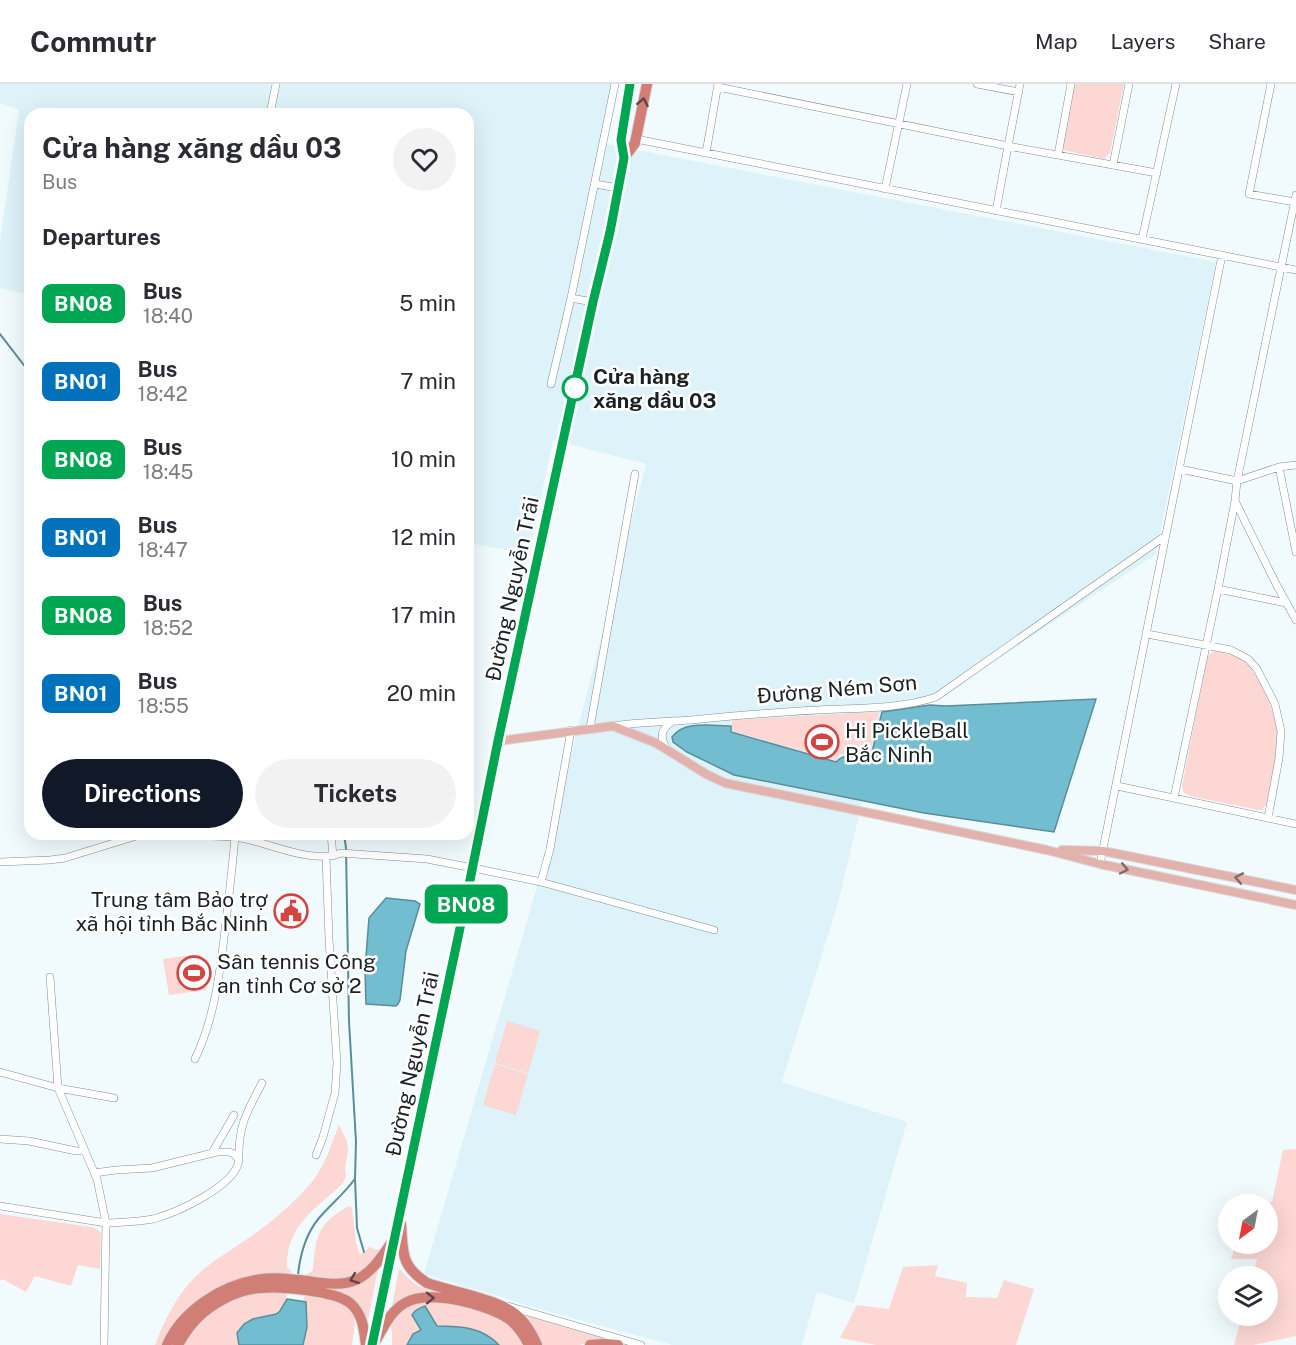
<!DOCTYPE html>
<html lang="en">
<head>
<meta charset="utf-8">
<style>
  body { margin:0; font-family:"Public Sans",sans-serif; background:#f2f2f3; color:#2b2b33; height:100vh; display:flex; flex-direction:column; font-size:22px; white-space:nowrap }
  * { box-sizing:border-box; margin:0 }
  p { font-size:20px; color:#7c7c81 }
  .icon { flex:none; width:33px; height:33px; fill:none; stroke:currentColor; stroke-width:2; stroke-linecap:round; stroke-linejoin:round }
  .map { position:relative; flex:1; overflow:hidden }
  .sheet { position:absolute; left:24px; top:24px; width:450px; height:732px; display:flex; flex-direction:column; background:#fff; border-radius:18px; box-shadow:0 6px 24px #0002 }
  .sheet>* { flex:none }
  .badge { padding:0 12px; border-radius:9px; font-size:21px; line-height:39px }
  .needle { width:39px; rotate:212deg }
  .controls { position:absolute; left:1218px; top:1110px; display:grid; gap:12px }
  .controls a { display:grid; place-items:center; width:60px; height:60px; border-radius:50%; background:#fff; box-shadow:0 6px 24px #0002; font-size:30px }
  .map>.badge { position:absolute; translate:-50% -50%; box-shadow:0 0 0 3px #fff }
  h2 { padding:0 18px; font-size:22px; line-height:54px }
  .round { display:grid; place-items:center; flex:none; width:63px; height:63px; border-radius:32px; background:#f2f2f3 }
  .summary { display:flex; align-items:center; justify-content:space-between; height:102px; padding:0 18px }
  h1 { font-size:28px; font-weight:700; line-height:45px }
  .primary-button { display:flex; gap:12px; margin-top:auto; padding:12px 18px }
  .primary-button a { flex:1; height:69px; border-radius:36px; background:#111827; color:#fff; font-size:24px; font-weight:700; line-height:69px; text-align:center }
  .primary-button a+a { background:#f2f2f3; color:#2b2b33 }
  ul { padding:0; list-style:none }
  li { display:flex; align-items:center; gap:18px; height:78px; padding:0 18px }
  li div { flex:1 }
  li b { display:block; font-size:22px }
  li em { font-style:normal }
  li .badge { min-width:66px; font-weight:700; text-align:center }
  header { display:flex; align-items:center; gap:36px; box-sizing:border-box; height:84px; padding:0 30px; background:#fff; border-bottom:2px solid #e1e1e2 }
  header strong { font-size:28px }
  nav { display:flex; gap:33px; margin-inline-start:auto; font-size:21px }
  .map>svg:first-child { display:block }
  .built { fill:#def3f9 }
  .green { fill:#fcd7d3 }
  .water { fill:#73bdd0; stroke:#588e9c; stroke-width:1.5 }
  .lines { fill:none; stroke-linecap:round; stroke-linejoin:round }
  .stream { stroke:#588e9c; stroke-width:2 }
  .minor-casing { stroke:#7f8f93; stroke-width:8 }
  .major-casing { stroke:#d6d7d7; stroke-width:10 }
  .highway-casing { stroke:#d6d7d7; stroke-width:12 }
  .minor { stroke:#fff; stroke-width:7 }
  .major { stroke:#e3b2ad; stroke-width:8 }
  .highway { stroke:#d07e76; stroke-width:10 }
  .oneway { stroke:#634644 }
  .oneway2 { stroke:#7e6a68 }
  .line-casing { stroke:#fff; stroke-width:14 }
  .line { stroke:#00a651; stroke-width:9 }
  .stop-dot { fill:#fff; stroke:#00a651; stroke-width:3 }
  .labels { text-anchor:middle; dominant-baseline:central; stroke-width:5; stroke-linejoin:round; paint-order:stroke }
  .stop-label { font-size:21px; font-weight:bold; fill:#1a2122; stroke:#fff; text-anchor:start }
  .street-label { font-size:21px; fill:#1a2122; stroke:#fff }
  .poi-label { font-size:21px; fill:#1a2122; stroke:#fff; text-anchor:start }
</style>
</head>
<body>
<header>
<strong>Commutr</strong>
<nav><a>Map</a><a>Layers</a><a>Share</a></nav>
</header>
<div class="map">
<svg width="1296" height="1261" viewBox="0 0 1296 1261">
  <rect width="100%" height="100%" fill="#f1fbfe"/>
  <path class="built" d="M 0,0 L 613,0 L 601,59 L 1216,178 L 1156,470 L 935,617 L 884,626 L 839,816 L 782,998 L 907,1038 L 854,1219 L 817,1208 L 802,1261 L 673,1261 L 557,1230 L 424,1190 L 536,806 L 646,380 L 553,356 L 529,470 L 468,459 L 468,30 L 30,30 L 30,211 L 0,204 L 0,157 L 19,26 L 0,19 Z"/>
  <path class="green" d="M 1073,0 L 1124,0 L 1110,69 L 1104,75 L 1063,66 L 1061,62 Z
    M 1215,567 C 1242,572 1248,577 1261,601 C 1268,615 1275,630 1277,645 C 1280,670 1271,696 1267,720 L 1262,726 L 1258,726 L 1190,712 L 1183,708 L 1182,702 L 1207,574 L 1210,570 Z
    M 879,628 L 869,675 L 865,676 L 844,670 L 840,670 L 836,676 L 732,647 L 732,636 Z
    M 200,870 L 206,906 L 169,911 L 163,875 Z
    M 507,937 L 540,947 L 528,989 L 495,979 Z
    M 495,980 L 528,990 L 516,1031 L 483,1021 Z
    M 339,1041 L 347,1057 L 348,1068 L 345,1084 L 346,1092 L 343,1099 C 317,1125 286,1140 287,1183 L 291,1187 L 290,1193 L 242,1195 L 212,1207 L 204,1212 L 164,1261 L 155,1261 C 164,1237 176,1213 194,1194 C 211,1177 233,1165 253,1151 C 274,1136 295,1118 311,1099 C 325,1083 331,1060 339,1041 Z
    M 1296,1065 L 1296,1252 L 1253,1261 L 1234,1261 L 1242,1232 L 1268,1232 L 1268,1192 L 1253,1192 L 1257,1175 L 1231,1175 L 1236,1160 L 1268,1160 L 1268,1120 L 1251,1120 L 1272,1118 L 1283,1066 Z
    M 349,1122 L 352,1124 L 356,1159 L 360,1170 L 367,1166 L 368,1163 L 379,1166 L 378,1168 C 356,1198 341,1196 307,1195 L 307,1190 L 311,1188 L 313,1185 C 315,1152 319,1138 349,1122 Z
    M 0,1130 L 92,1143 L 98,1146 L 101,1149 L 100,1185 L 78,1181 L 71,1202 L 35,1192 L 26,1208 L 2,1195 L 0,1197 Z
    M 379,1180 L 368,1235 L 362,1226 L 321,1204 L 332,1204 Z
    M 938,1181 L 935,1192 L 967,1199 L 966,1213 L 997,1214 L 1004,1196 L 1034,1205 L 1016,1261 L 876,1261 L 840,1254 L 857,1221 L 889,1225 L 903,1183 Z
    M 399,1184 C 412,1199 419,1205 439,1209 L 392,1223 Z
    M 263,1207 L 287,1209 C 287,1231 269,1230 253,1235 L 239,1261 L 184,1261 C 204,1231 227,1212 263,1207 Z
    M 304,1212 C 319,1214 350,1215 354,1233 C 356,1242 353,1252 352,1261 L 303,1261 L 307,1243 L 306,1218 L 304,1217 Z
    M 431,1218 L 456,1221 L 484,1227 L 510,1241 L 525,1261 L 499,1261 C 482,1243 454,1239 431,1244 C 428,1245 425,1244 422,1246 C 417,1248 411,1255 407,1259 L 407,1261 L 392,1261 L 392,1248 L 390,1239 C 402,1222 413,1221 431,1218 Z
    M 529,1231 L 606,1253 L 607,1255 L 588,1258 L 580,1261 L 542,1261 L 534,1243 L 528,1236 L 527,1233 Z"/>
  <path class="water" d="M 1096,615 L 1054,748 L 924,729 L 734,691 L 687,668 L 673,658 L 672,653 C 684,636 712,642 731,642 L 731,648 L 836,678 C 848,665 856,679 870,676 L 882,628 L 930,621 L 946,622 Z
    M 386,814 L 415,817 L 420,820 L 406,867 L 400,916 L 398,920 L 396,922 L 366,920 L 365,885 L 369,834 Z
    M 287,1215 L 306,1218 L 307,1243 L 303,1261 L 239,1261 L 237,1249 L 244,1240 L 253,1235 L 276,1230 L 280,1227 Z
    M 425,1222 L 437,1242 C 460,1242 482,1243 499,1261 L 407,1261 L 413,1250 L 421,1246 L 412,1231 C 415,1225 420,1224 425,1222 Z"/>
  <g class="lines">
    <path class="stream" d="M 0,250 L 30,289
      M 344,750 L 346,764 L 349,937 L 356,1058 L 355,1095 L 357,1144 L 364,1168
      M 298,1191 C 300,1171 305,1151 319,1134 C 330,1121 344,1110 354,1096"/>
    <defs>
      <path id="minor" d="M 977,0 L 1019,8
        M 1271,0 L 1249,110 L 1295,118
        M 718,3 L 1008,62 L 1020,0
        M 270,30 L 276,0
        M 636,55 L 1296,186
        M 706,69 L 718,0
        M 1058,71 L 1071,0
        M 1113,81 L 1129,0
        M 595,100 L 618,104
        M 885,105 L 907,0
        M 996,127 L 1008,62 L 1157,89
        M 1142,155 L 1176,0
        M 593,218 L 571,214 L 615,0
        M 551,300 L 571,214
        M 1279,383 L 1296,468
        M 1237,397 L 1296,111
        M 1237,397 L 1279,383 L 1296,381
        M 1235,417 L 1275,498 L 1296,536
        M 1218,505 L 1286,519
        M 1147,550 L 1231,566 L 1248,575 L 1257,585 L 1275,620 L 1281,647 L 1279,674 L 1268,734
        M 613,642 C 639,638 665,638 691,636 C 733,632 775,628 818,626 C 855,624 901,625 936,613 L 1165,452
        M 590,644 L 635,390
        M 667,665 C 659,652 661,645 673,637
        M 1117,702 L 1296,740
        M 1174,714 L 1218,505 L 1235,417 L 1237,397 L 1180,385
        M 183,750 C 200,753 218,751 235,753 C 267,757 310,781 341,769 L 427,775 L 483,786 L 541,798 L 714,846
        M 331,750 L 333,772
        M 0,778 L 50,776 L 65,774 L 143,750
        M 1100,780 L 1222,171
        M 541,798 L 550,765 L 571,646
        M 50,893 L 58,1004 L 114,1014
        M 195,975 C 213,937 219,896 224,854 C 228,821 232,787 235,753
        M 0,988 L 58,1004 L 97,1095 L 106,1139 L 0,1122
        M 0,1055 L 29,1057 L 76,1067 L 84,1067
        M 212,1069 L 234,1031
        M 316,1071 L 323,1053 L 335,1009 L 337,979 L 329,855 L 326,773
        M 239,1076 C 238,1041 247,1028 262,999
        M 94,1089 L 116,1086 L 152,1084 L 217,1068 L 229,1068 L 234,1070 L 239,1076 C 236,1102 176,1129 153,1135 C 138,1138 122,1138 106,1139 L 104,1261
        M 508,1222 L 641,1261"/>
      <path id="major" d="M 498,657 L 613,642 L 656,659 L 706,690 L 725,699 L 1047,766 L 1100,780 L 1296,821
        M 1062,766 L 1103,767 L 1296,806"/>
      <path id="highway" d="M 624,74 L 621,56 L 630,0
        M 401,1140 C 403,1170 401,1182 427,1199 C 442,1204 458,1208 473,1212 C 506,1222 522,1227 537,1261
        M 376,1256 C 384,1242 391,1227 405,1219 C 429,1205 487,1220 509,1235 C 518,1242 524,1251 529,1261
        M 167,1261 C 183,1225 224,1200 262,1195 C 274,1193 287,1195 299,1196 C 319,1198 339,1204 358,1195 C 373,1187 383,1171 392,1158
        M 178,1261 C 188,1242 203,1226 222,1216 C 234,1209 248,1205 261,1204 C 281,1202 335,1207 350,1219 C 363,1230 364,1246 366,1261
        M 372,1261 L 468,806 L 498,657 L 593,218 L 610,148 L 624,74 L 635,59 L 647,0
        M 590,1261 L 604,1260 L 618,1261"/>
    </defs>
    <use href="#minor" class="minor-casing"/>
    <use href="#major" class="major-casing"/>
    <use href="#highway" class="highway-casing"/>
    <use href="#minor" class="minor"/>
    <use href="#major" class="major"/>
    <use href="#highway" class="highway"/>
  </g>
  <defs><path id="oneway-chevron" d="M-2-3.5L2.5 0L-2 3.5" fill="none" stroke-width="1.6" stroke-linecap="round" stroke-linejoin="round" transform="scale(1.5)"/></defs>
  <g class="oneway">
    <use href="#oneway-chevron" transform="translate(643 18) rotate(-79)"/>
    <use href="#oneway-chevron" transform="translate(354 1195) rotate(159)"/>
    <use href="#oneway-chevron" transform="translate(430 1214) rotate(-1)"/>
  </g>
  <g class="oneway2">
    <use href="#oneway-chevron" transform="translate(1124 785) rotate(12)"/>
    <use href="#oneway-chevron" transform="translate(1239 794) rotate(-169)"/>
  </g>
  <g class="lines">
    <defs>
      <path id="line" d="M 372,1261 L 468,806 L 498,657 L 593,218 L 610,148 L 624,74 L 621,56 L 630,0"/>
    </defs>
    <use href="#line" class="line-casing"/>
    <use href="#line" class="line"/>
  </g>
  <defs>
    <symbol id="stadium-ring" viewBox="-11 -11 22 22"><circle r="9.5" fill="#fff" stroke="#d34540" stroke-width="1.5"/><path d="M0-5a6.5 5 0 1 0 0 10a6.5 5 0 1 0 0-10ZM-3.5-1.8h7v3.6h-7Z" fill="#d34540"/></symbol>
    <symbol id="civic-ring" viewBox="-11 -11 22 22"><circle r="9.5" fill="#fff" stroke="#d34540" stroke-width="1.5"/><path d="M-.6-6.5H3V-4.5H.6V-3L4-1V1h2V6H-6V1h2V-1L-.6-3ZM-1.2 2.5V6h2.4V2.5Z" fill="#d34540"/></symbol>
  </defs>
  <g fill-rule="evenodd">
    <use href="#stadium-ring" x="803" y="639" width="38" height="38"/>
    <use href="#civic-ring" x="272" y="808" width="38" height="38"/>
    <use href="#stadium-ring" x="175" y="870" width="38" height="38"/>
  </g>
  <circle class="stop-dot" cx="575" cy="304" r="12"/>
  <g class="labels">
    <g class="stop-label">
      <text x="593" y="292">Cửa hàng<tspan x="593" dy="24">xăng dầu 03</tspan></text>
    </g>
    <g class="street-label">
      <text transform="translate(512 505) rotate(-78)">Đường Nguyễn Trãi</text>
      <text transform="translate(837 605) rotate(-5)">Đường Ném Sơn</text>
      <text transform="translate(412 980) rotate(-78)">Đường Nguyễn Trãi</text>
    </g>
    <g class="poi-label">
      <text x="845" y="646">Hi PickleBall<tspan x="845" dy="24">Bắc Ninh</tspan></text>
      <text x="268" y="815" text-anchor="end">Trung tâm Bảo trợ<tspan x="268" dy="24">xã hội tỉnh Bắc Ninh</tspan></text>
      <text x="217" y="877">Sân tennis Công<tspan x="217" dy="24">an tỉnh Cơ sở 2</tspan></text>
    </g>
  </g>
</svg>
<div class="controls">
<a><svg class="needle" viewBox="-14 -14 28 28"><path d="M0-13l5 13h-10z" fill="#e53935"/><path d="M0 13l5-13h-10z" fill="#7c7c81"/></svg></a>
<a><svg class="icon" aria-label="layers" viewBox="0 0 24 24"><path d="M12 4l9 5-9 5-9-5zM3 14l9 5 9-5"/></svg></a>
</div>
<b class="badge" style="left:466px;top:820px;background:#00a651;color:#fff">BN08</b>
<section class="sheet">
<div class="summary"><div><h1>Cửa hàng xăng dầu 03</h1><p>Bus</p></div><a class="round"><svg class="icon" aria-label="heart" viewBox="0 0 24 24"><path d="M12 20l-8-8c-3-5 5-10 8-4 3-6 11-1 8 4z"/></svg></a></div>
<h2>Departures</h2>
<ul>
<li><span class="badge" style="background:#00a651;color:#fff">BN08</span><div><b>Bus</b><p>18:40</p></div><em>5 min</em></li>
<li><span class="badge" style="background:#0072bc;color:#fff">BN01</span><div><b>Bus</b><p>18:42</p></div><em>7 min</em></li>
<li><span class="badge" style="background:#00a651;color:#fff">BN08</span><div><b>Bus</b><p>18:45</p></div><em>10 min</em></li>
<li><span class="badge" style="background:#0072bc;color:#fff">BN01</span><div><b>Bus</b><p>18:47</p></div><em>12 min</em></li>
<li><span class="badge" style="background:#00a651;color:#fff">BN08</span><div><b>Bus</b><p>18:52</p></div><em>17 min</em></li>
<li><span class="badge" style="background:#0072bc;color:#fff">BN01</span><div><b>Bus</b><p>18:55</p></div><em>20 min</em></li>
</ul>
<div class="primary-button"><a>Directions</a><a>Tickets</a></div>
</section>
</div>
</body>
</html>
